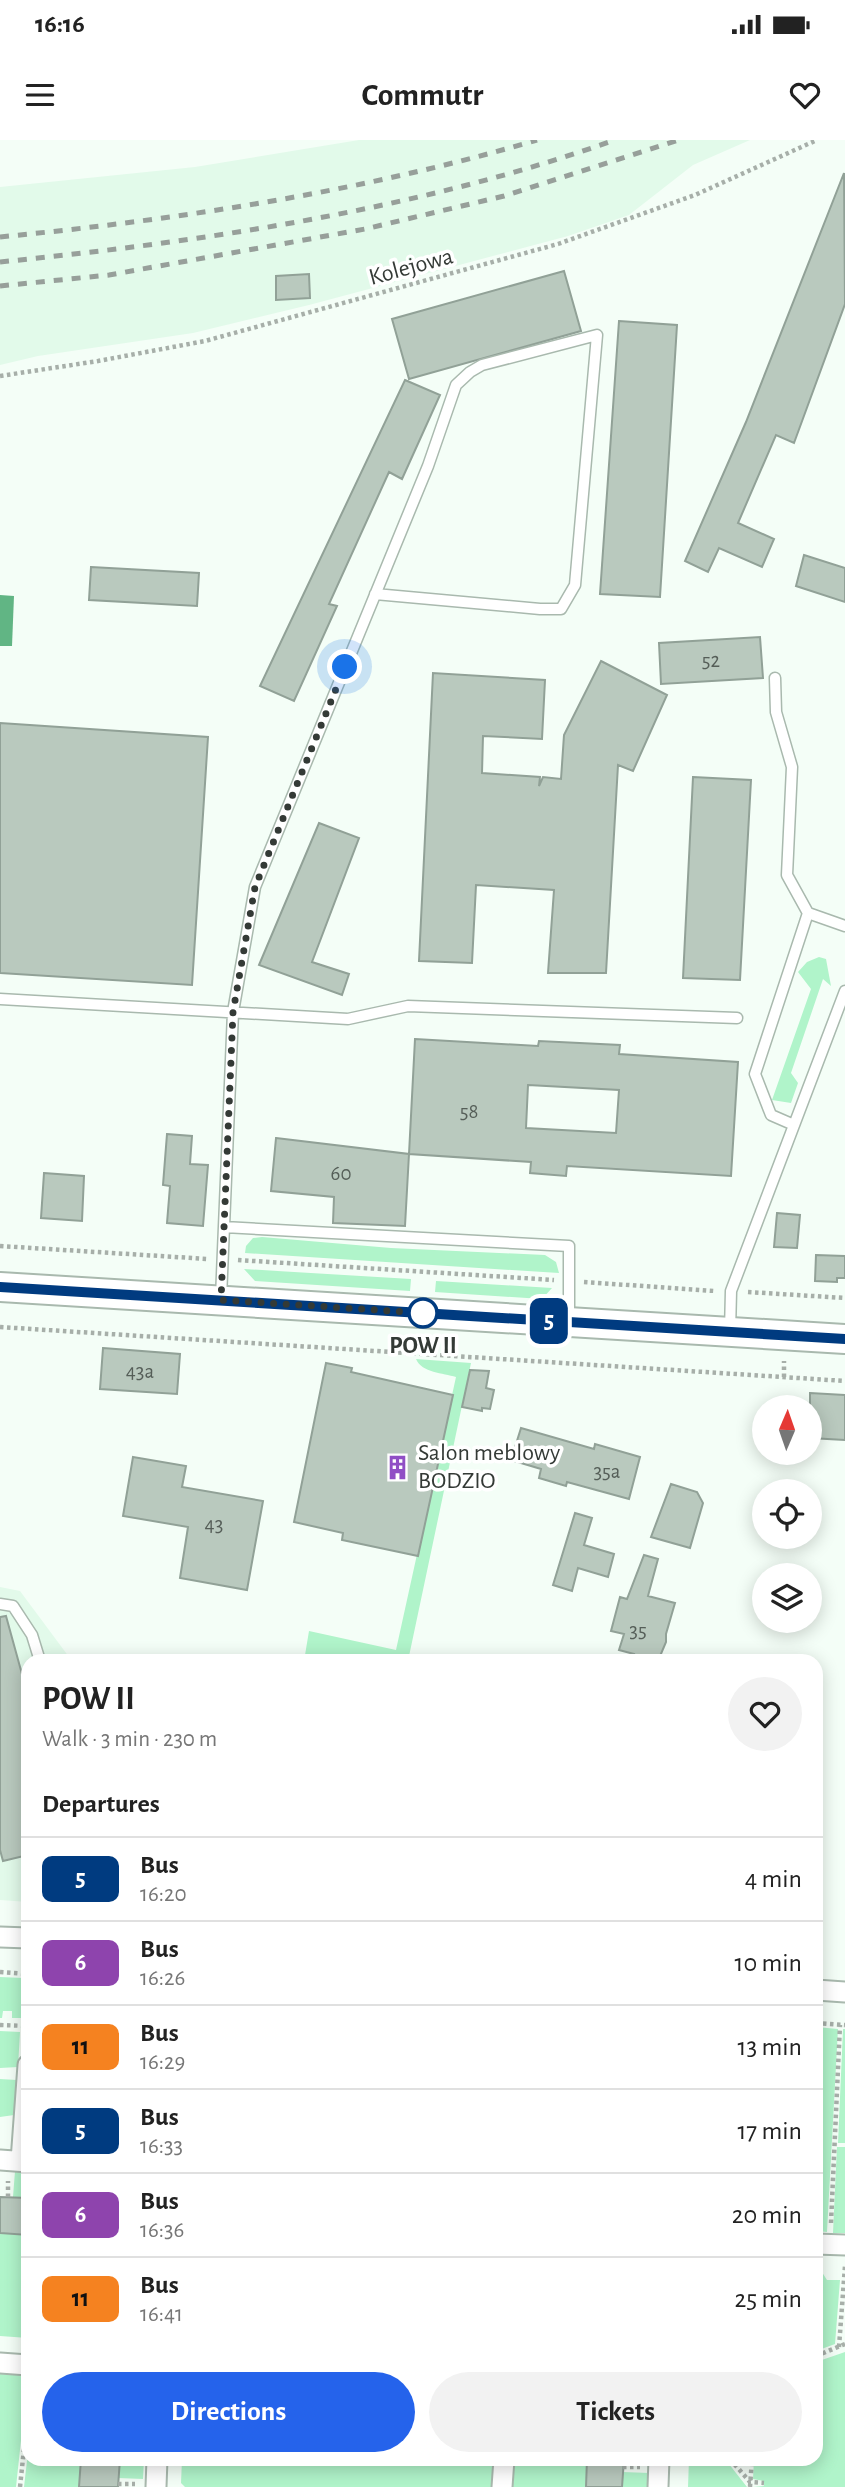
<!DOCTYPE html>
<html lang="en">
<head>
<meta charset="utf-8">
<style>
  body { margin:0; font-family:"Alegreya Sans",sans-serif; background:#f2f2f2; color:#222; height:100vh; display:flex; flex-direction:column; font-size:26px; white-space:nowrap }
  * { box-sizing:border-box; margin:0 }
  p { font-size:23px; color:#767676 }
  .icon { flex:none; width:38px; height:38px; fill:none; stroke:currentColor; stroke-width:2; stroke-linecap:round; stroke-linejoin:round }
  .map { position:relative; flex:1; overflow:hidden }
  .details { position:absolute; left:21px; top:1514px; width:802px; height:812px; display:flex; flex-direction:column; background:#fff; border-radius:21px; box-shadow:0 4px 18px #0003 }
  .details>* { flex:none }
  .badge { padding:0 14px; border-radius:10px; font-size:24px; line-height:46px }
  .needle { width:46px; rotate:2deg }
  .buttons { position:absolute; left:752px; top:1255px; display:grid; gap:14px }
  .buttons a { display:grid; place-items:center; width:70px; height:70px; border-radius:50%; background:#fff; box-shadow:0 4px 18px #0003; font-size:35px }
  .you { position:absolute; width:35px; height:35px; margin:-18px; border:5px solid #fff; border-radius:50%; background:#1a73e8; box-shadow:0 0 0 10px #1a73e833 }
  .map>.badge { position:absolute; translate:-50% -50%; box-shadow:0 0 0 4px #fff }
  h2 { padding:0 21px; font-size:26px; line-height:63px }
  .round { display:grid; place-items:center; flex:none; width:74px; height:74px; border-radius:37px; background:#f2f2f2 }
  .head { display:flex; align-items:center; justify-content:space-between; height:119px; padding:0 21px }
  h1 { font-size:33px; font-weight:700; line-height:52px }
  .action { display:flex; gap:14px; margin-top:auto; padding:14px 21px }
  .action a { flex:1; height:80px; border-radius:42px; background:#2563eb; color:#fff; font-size:28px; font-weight:700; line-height:80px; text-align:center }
  .action a+a { background:#f2f2f2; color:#222 }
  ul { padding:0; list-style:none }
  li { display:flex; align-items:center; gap:21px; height:84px; padding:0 21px; border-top:2px solid #e0e0e0 }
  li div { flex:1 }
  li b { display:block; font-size:26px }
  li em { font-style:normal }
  li .badge { min-width:77px; font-weight:700; text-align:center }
  .status { display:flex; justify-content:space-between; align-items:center; height:49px; padding:0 35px; background:#fff; direction:ltr }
  .status svg { height:19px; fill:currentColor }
  header { display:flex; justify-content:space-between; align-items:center; height:91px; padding:0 21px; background:#fff; font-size:32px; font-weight:700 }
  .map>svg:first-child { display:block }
  .built { fill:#e2faea }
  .green { fill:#b0f4ca }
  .water { fill:#61b584 }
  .building { fill:#b9c9be; stroke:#91a197; stroke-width:2; fill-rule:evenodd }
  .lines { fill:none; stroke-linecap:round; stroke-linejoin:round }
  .service-casing { stroke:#a9b9ae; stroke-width:13 }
  .minor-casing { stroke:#a9b9ae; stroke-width:23 }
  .secondary-casing { stroke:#a9b9ae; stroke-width:32 }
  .path { stroke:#a7afa9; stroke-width:4.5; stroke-dasharray:3.5 3.5; stroke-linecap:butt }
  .service { stroke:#fff; stroke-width:10 }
  .minor { stroke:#fff; stroke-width:19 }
  .secondary { stroke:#fff; stroke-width:28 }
  .rail { stroke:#979f9a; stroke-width:5; stroke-dasharray:9 9; stroke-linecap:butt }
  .line-casing { stroke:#fff; stroke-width:16 }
  .line { stroke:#003b80; stroke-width:10 }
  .walk { stroke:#343a36; stroke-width:7; stroke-dasharray:0 12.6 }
  .stop-dot { fill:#fff; stroke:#003b80; stroke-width:3.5 }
  .labels { text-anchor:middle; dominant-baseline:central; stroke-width:7; stroke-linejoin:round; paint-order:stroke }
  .number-label { font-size:21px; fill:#555e58 }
  .street-label { font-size:24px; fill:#343a36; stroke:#fff }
  .stop-label { font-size:24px; font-weight:bold; fill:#343a36; stroke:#fff }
  .poi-label { font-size:24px; fill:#343a36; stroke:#fff; text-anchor:start }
</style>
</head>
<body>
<div class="status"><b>16:16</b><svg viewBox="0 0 49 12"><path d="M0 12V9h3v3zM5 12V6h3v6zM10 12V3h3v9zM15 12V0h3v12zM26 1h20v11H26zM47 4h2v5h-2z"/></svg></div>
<header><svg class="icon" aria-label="menu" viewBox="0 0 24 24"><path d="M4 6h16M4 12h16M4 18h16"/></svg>Commutr<svg class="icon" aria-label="heart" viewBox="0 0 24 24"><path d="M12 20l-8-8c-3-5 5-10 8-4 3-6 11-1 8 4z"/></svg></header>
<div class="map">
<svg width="845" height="2347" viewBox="0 0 845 2347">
  <rect width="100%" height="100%" fill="#f4fef7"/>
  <path class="built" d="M 359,0 L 750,0 L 693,25 L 629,75 L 568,96 L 309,165 L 193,193 L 38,216 L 0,225 L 0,47 L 195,27 Z
    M 0,1447 L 20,1451 L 72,1521 L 28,1521 L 28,1762 L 0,1760 Z"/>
  <path class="green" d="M 819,817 L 826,819 L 831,846 L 823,839 L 791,933 L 798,943 L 791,963 L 772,960 L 811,849 L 798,832 L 807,822 Z
    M 262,1097 L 391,1108 L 545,1115 L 556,1122 L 559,1133 L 245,1113 L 246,1106 L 253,1098 Z
    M 244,1129 L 411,1139 L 410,1151 L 255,1141 Z
    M 436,1141 L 552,1148 L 542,1159 L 435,1152 Z
    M 416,1219 L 471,1223 L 408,1521 L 304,1521 L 309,1491 L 396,1510 L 456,1237 C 443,1233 422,1233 416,1219 Z
    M 0,1837 L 23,1838 L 21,1878 L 12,1878 L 12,1871 L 3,1871 L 2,1878 L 0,1878 Z
    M 816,1887 L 838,1889 L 827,2092 L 816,2091 Z
    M 843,1889 L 845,1889 L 845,2003 L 838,2003 Z
    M 0,1891 L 20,1892 L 18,1927 L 0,1928 Z
    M 0,1939 L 17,1940 L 14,1975 L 0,1977 Z
    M 837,2007 L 845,2007 L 845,2093 L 833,2093 Z
    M 15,2031 L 28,2032 L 28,2058 L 13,2057 Z
    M 0,2093 L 28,2095 L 28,2198 L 0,2196 Z
    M 816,2123 L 827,2140 L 840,2140 L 835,2204 L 816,2211 Z
    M 845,2212 L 845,2347 L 753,2347 L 764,2346 L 764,2341 L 753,2339 L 754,2319 L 816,2319 L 816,2222 Z
    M 0,2234 L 28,2235 L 16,2347 L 0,2347 Z
    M 28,2312 L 28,2319 L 81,2319 L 79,2347 L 24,2347 Z
    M 120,2319 L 144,2319 L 143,2339 L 118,2338 Z
    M 182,2319 L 395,2319 L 477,2324 L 478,2319 L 497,2319 L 495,2340 L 492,2347 L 185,2347 L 181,2343 Z
    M 514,2319 L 587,2319 L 586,2347 L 513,2347 Z
    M 689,2319 L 725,2319 L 747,2347 L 688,2347 Z
    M 622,2332 L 650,2333 L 649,2347 L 622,2347 Z"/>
  <path class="water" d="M 0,455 L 14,456 L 12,506 L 0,506 Z"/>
  <path class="building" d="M 844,33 L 845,164 L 794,303 L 776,295 L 738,383 L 774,399 L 762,427 L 719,408 L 708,432 L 685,421 L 746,282 Z
    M 564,131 L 581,191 L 409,239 L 392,179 Z
    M 309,134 L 310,158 L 276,160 L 276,136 Z
    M 619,181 L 677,185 L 660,457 L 600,454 Z
    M 405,240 L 440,255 L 402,339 L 389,332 L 329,464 L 337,466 L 294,561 L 260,546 Z
    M 804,415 L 845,428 L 845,462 L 796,446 Z
    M 91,427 L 199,433 L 197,466 L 89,460 Z
    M 760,497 L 763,538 L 661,544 L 659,503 Z
    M 601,521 L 667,555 L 633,631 L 618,625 L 606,833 L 548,833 L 554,750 L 476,745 L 472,823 L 419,821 L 433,533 L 545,540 L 542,599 L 483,596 L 482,633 L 540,637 L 539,646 L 543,637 L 561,639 L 564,595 Z
    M 0,583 L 208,597 L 192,845 L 0,833 Z
    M 693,637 L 751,640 L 740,840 L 683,838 Z
    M 319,683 L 359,698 L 312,822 L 349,834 L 342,855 L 259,825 Z
    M 415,899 L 538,906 L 539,901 L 620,905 L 619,914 L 738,922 L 731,1036 L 567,1026 L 566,1036 L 530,1033 L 531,1022 L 409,1014 ZM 528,945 L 619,950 L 616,993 L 526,988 Z
    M 167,994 L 192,996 L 190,1024 L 208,1025 L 203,1086 L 167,1083 L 170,1046 L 163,1045 Z
    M 276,998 L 409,1014 L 405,1086 L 333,1083 L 334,1057 L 271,1051 Z
    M 44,1033 L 84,1036 L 82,1081 L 41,1078 Z
    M 777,1073 L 800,1075 L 797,1108 L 774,1107 Z
    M 816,1115 L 845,1116 L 845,1138 L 837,1138 L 837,1142 L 815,1141 Z
    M 103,1208 L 180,1214 L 177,1254 L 100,1249 Z
    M 326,1223 L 352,1228 L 351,1232 L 453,1255 L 418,1416 L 342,1400 L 343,1393 L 294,1382 Z
    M 470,1230 L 489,1231 L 486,1248 L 494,1250 L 490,1269 L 482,1268 L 482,1271 L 462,1267 Z
    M 810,1253 L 845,1255 L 845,1300 L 810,1298 Z
    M 521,1288 L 594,1309 L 595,1304 L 640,1317 L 629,1359 L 567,1342 L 566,1346 L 539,1338 L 541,1329 L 511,1320 Z
    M 133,1317 L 186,1326 L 182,1347 L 263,1361 L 247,1450 L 180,1438 L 188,1387 L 123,1376 Z
    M 671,1344 L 697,1352 L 703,1363 L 690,1408 L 651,1397 Z
    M 575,1373 L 592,1378 L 584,1405 L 614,1414 L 608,1437 L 578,1428 L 572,1451 L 553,1445 Z
    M 644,1415 L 658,1419 L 648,1456 L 675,1463 L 666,1494 L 666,1502 L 658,1521 L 632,1521 L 634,1514 L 619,1510 L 624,1494 L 611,1491 L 620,1457 L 627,1459 Z
    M 6,1476 L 28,1556 L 28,1715 L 3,1721 L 0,1710 L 0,1477 Z
    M 0,2057 L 28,2058 L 28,2095 L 0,2093 Z
    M 81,2319 L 120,2319 L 118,2347 L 79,2347 Z
    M 587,2319 L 624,2319 L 622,2347 L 586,2347 Z"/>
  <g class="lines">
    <defs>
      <path id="service" d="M 775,538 L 776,572 L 792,627 L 787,735 L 808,773 L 845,786
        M 0,859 L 348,879 L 408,866 L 737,878
        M 794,985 L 771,975 L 755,934 L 808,773
        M 224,1087 L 569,1106 L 569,1180
        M 221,1158 L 233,872 L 255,747 L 428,326 L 456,245 L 470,232 L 482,225 L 597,195 L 575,445 L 561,469 L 540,469 L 375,454
        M 730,1191 L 731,1151 L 845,851
        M 0,1464 L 13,1466 L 32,1495 L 40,1521"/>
      <path id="minor" d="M 0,1797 L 28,1798
        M 816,1850 L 845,1852
        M 0,2020 L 28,2022
        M 21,2021 L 28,1925
        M 816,2104 L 845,2105
        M 0,2223 L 28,2225
        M 156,2347 L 157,2319
        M 502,2347 L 504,2319
        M 658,2347 L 659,2319"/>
      <path id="secondary" d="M 0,1147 L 845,1199"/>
    </defs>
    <use href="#service" class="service-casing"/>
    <use href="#minor" class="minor-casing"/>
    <use href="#secondary" class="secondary-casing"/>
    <path class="path" d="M 0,236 L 98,221 L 205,201 L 558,104 L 695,55 L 817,0
      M 0,1106 L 208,1119
      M 238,1120 L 554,1140
      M 584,1142 L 715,1151
      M 748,1152 L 845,1158
      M 0,1187 L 845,1241
      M 784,1237 L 784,1221
      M 0,1832 L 28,1834
      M 816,1883 L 845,1885
      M 0,1885 L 28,1886
      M 8,2057 L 8,2041
      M 831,2083 L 840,1885
      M 839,2207 L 845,2126
      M 816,2216 L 845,2204
      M 730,2319 L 750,2342 L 764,2343
      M 623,2327 L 640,2327
      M 118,2344 L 135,2344
      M 20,2347 L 28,2270
      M 750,2347 L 752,2319"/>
    <use href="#service" class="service"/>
    <use href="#minor" class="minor"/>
    <use href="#secondary" class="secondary"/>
    <path class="rail" d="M 0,97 C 182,79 361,52 537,0
      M 0,122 C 208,101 417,70 615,0
      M 0,146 L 109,135 L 365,89 L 504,56 L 679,0"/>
  </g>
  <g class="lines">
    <defs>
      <path id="line" d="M 0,1147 L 845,1199"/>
    </defs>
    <use href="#line" class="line-casing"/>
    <use href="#line" class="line"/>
    <path class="walk" d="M 345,527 L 255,747 L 233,872 L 221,1160 L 423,1173"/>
  </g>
  <defs>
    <symbol id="building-bare" viewBox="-9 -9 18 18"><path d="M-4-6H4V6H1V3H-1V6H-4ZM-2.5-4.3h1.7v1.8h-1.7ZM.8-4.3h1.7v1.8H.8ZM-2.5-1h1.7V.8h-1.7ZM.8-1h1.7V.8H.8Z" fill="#904fc5" stroke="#fff" stroke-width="2.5" paint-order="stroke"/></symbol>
  </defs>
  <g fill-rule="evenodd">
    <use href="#building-bare" x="380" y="1310" width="35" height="35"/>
  </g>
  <circle class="stop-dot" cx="423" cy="1173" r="14"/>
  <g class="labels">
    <g class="number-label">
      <text x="711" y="520">52</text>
      <text x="469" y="971">58</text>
      <text x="341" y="1033">60</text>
      <text x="140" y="1231">43a</text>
      <text x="607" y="1331">35a</text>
      <text x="214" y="1384">43</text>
      <text x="638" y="1490">35</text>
    </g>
    <g class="street-label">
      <text transform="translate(411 127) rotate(-15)">Kolejowa</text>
    </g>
    <g class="stop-label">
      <text x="423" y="1206">POW II</text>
    </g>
    <g class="poi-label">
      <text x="418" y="1313">Salon meblowy<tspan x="418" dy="28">BODZIO</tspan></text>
    </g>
  </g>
</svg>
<div class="buttons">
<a><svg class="needle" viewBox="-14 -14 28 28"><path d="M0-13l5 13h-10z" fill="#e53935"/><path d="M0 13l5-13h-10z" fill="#767676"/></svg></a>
<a><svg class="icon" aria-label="locate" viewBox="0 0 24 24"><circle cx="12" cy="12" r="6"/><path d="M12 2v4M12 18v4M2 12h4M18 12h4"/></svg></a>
<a><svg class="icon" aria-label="layers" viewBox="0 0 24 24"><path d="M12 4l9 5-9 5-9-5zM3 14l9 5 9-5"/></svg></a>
</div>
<div class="you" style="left:345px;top:527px"></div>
<b class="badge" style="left:549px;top:1181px;background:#003b80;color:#fff">5</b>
<section class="details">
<div class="head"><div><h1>POW II</h1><p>Walk · 3 min · 230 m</p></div><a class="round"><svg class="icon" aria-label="heart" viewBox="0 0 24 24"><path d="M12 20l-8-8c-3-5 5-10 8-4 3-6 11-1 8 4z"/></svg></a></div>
<h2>Departures</h2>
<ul>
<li><span class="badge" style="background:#003b80;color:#fff">5</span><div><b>Bus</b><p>16:20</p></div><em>4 min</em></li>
<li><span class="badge" style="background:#8e44ad;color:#fff">6</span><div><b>Bus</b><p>16:26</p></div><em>10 min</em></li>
<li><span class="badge" style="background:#f58220;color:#111">11</span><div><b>Bus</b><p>16:29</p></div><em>13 min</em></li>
<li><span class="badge" style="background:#003b80;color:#fff">5</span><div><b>Bus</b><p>16:33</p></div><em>17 min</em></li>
<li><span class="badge" style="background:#8e44ad;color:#fff">6</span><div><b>Bus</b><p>16:36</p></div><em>20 min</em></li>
<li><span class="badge" style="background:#f58220;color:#111">11</span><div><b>Bus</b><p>16:41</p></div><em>25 min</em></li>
</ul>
<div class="action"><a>Directions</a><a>Tickets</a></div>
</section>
</div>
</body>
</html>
